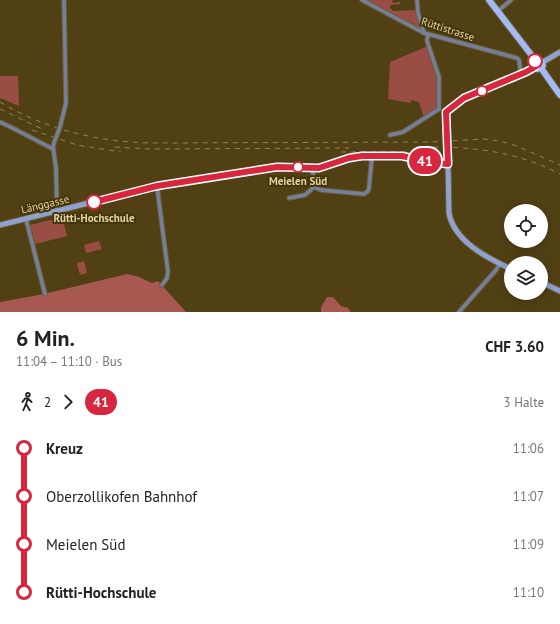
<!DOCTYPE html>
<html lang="de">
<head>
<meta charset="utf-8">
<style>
  body { margin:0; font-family:"PT Sans",sans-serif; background:#f2f2f2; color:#222; height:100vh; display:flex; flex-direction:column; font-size:15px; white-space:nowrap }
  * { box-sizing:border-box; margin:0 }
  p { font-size:13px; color:#767676 }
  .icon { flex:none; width:22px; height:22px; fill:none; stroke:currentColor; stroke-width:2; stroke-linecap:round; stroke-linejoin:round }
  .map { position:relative; height:312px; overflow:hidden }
  .sheet { display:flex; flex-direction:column; background:#fff; flex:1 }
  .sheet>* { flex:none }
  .badge { padding:0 8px; border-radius:13px; font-size:14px; line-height:26px }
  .fabs { position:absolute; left:504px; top:204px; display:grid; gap:8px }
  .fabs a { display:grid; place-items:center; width:44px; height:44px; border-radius:50%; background:#fff; box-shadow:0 2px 10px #0003; font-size:20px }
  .map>.badge { position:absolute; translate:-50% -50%; box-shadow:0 0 0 2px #fff }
  .legs { display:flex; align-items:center; gap:6px; height:44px; padding:0 16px; font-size:13px }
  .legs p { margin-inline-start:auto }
  .head { display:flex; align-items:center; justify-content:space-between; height:68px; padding:0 16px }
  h1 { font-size:22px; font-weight:600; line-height:30px }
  ul { padding:0 16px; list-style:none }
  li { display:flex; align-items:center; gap:14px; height:48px; font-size:15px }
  li i { display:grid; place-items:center; width:6px; height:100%; margin:0 5px; background:currentColor }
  li i::after { content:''; width:10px; height:10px; margin:-5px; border:3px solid; border-radius:50%; background:#fff }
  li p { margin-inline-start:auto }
  li:first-child i { background:linear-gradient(#0000 50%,currentColor 0) }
  li:last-child i { background:linear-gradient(currentColor 50%,#0000 0) }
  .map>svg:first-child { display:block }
  .green { fill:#9a4d45 }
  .forest { fill:#a75850 }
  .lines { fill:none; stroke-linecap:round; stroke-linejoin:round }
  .secondary-tunnel { stroke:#67562b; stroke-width:5; stroke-dasharray:5 2.5; stroke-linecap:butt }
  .street-casing { stroke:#6e5d32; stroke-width:5.5 }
  .secondary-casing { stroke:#6e5d32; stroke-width:7 }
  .primary-casing { stroke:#6e5d32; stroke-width:8 }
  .street { stroke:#73809d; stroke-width:3.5 }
  .secondary { stroke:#8ea1cf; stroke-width:5 }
  .primary { stroke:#a2bbf6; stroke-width:6 }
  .rail { stroke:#95845a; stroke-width:1; stroke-dasharray:5 5; stroke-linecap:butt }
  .street-bridge-casing { stroke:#6e5d32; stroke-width:5.5; stroke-linecap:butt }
  .street-bridge { stroke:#73809d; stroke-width:3.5 }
  .line-1-casing { stroke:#fff; stroke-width:9 }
  .line-1 { stroke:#d7263d; stroke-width:6 }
  .stop-1-dot { fill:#fff; stroke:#d7263d; stroke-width:2 }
  .labels { text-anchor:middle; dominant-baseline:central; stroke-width:4; stroke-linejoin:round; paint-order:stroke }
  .street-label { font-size:11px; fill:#e2d1ab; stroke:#463507 }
  .stop-label { font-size:11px; font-weight:bold; fill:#e2d1ab; stroke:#463507 }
</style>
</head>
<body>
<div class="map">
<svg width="560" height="312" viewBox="0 0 560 312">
  <rect width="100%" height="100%" fill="#514014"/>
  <path class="green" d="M 364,0 L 392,0 L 393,3 L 400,2 L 400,4 L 390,5 L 390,8 L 393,11 L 415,10 L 415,8 L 414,8 L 416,6 L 421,30 Z
    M 428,46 L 438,77 L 438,104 L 436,109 L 424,117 L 419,102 L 411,100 L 411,103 L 388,99 L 390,62 Z
    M 0,76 L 18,76 L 19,106 L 0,98 Z
    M 62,217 L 67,236 L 35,244 L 30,225 Z
    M 99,241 L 102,249 L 86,253 L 84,245 Z
    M 84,261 L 87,273 L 80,275 L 77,263 Z"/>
  <path class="forest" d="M 127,274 L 139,277 L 152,283 L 158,281 L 186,312 L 0,312 L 0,302 L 44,294 Z
    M 327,297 L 333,297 L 341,306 L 348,308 L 351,312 L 321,312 L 321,307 Z"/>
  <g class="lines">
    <path class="secondary-tunnel" d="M 447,140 L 447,154"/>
    <defs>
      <path id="street" d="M 362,0 L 424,33 L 517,58 L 519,60 L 521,75
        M 417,0 L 418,13 L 424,33
        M 498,11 L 511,0
        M 428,34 L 427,41 L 439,77 L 439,109
        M 446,112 C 452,108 457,102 463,99 C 487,87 513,82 535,67
        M 446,112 L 447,140
        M 0,122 C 18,130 35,140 53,149
        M 60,127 L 66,103 L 64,0
        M 390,135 L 403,132 L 439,109
        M 54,143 L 53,147 L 56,168 L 57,211
        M 447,154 L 448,164
        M 313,168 L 313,184 L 314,187
        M 157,186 L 168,272 L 167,278 L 162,285
        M 314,187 L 321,190 L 364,194 L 368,191 L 369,188 L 372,156
        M 289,198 L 305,195 L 314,187
        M 26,219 L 45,294
        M 459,312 L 496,270 L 500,264"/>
      <path id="secondary" d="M 543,62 L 560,52
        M 0,225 L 157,186 L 223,176 L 266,168 L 283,166 L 317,168 L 362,156 L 402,156 L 435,163 L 448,164 L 449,213 C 454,241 487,258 511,269
        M 541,282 L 560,291"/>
      <path id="primary" d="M 489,0 L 536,61
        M 536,61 L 539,60 L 542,62 L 543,66 L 541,68
        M 536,61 L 534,64 L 535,68 L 538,69 L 541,68
        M 541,68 L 560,95"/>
    </defs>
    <use href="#street" class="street-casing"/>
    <use href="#secondary" class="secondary-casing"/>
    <use href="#primary" class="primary-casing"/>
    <use href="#street" class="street"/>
    <use href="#secondary" class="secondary"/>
    <use href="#primary" class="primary"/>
    <path class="rail" d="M 0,102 C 47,130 98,142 153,143 L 432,142 L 484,139 L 500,141 L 517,146 L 560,165
      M 0,109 L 42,129
      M 32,130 L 77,145 L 121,152
      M 115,147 L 150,149 L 349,148
      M 433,147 C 478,147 520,153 560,174
      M 341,152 L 441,152"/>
    <defs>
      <path id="street-bridge" d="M 54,143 L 60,127"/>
    </defs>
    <use href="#street-bridge" class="street-bridge-casing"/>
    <use href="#street-bridge" class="street-bridge"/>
  </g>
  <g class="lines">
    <defs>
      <path id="line-1" d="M 94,202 L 157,186 L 277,167 L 319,168 L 349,158 L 362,156 L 402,156 L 435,163 L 448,164 L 446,112 L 464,98 L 526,72 L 535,67 L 535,61"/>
    </defs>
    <use href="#line-1" class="line-1-casing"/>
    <use href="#line-1" class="line-1"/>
  </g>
  <g class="stop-1-dot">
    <circle cx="535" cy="61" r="7"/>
    <circle cx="482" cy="91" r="5"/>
    <circle cx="298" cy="167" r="5"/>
    <circle cx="94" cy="202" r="7"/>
  </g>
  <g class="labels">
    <g class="street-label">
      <text transform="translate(448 29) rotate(18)">Rüttistrasse</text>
      <text transform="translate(45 204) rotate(-13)">Länggasse</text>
    </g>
    <g class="stop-label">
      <text x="298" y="181">Meielen Süd</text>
      <text x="94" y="218">Rütti-Hochschule</text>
    </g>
  </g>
</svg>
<div class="fabs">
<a><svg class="icon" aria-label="locate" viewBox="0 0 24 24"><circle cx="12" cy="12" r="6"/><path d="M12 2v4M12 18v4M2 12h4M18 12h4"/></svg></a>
<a><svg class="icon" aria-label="layers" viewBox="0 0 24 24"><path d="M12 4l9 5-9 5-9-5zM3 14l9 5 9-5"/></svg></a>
</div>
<b class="badge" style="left:425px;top:161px;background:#d7263d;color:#fff">41</b>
</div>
<section class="sheet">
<div class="head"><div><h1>6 Min.</h1><p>11:04 – 11:10 · Bus</p></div><b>CHF 3.60</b></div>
<div class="legs"><svg class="icon" aria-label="walk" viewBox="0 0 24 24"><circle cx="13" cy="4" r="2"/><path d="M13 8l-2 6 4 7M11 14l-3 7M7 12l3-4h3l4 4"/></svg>2<svg class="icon" aria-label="forward" viewBox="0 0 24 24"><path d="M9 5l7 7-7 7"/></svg><b class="badge" style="background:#d7263d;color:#fff">41</b><p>3 Halte</p></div>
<ul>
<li><i style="color:#d7263d"></i><b>Kreuz</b><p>11:06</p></li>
<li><i style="color:#d7263d"></i><span>Oberzollikofen Bahnhof</span><p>11:07</p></li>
<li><i style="color:#d7263d"></i><span>Meielen Süd</span><p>11:09</p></li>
<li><i style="color:#d7263d"></i><b>Rütti-Hochschule</b><p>11:10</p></li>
</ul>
</section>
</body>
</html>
